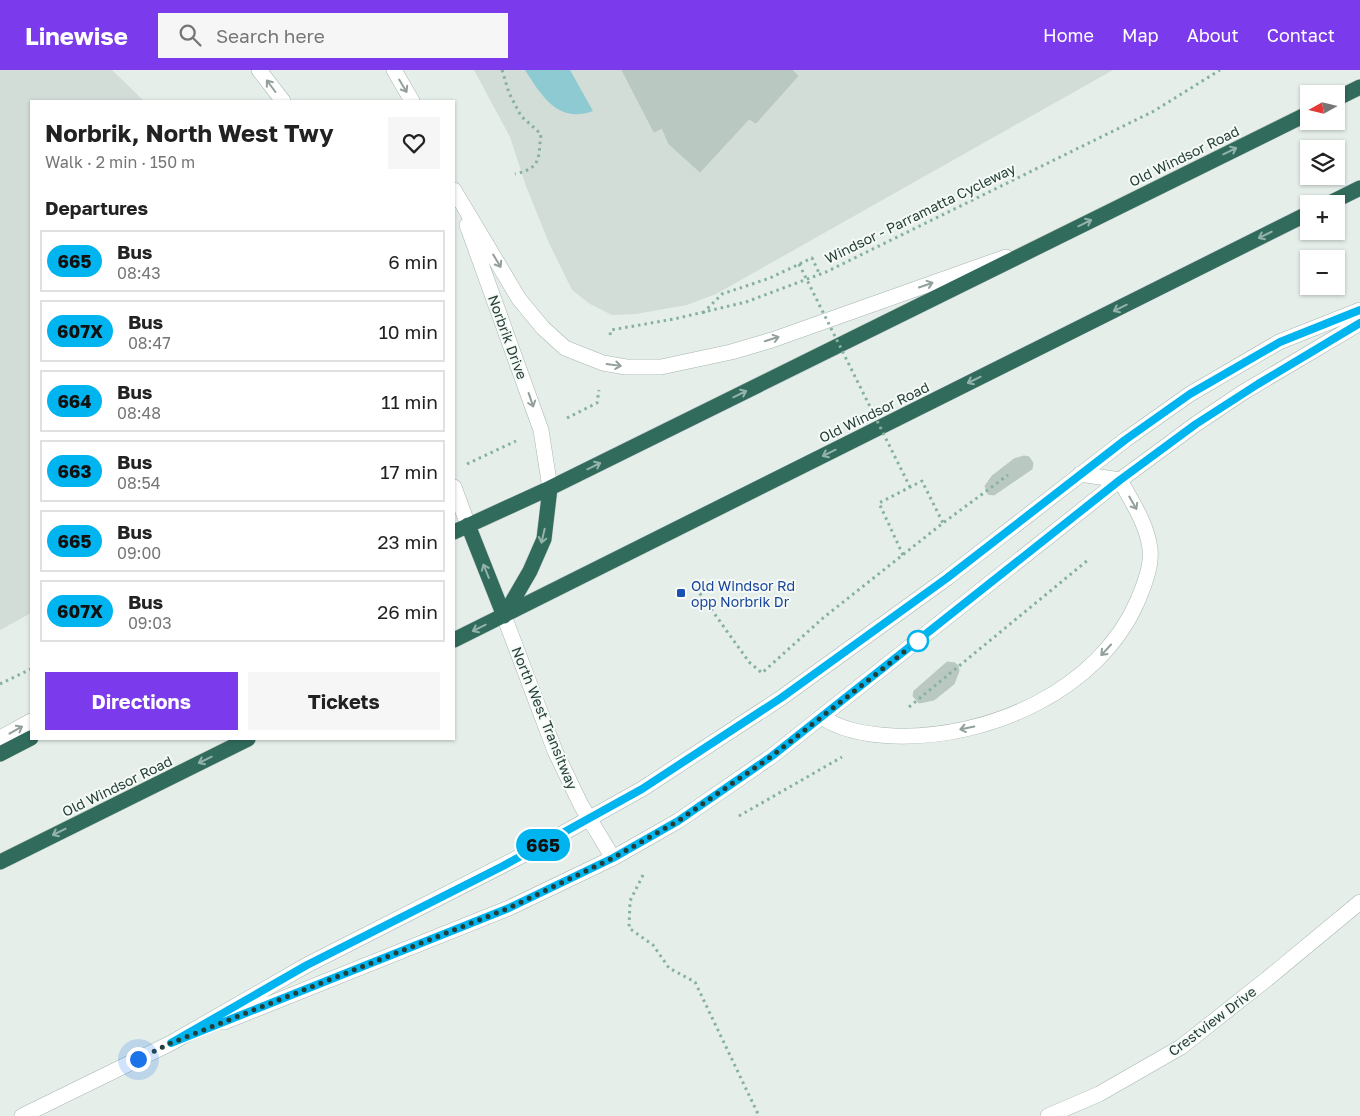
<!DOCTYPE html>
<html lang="en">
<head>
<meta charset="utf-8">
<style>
  body { margin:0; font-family:"Golos Text",sans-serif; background:#f6f6f6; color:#222; height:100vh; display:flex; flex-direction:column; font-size:19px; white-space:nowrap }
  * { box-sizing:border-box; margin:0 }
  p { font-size:16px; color:#767676 }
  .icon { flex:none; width:28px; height:28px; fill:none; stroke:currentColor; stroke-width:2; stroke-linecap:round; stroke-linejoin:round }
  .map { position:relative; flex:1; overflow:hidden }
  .sheet { position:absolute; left:30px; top:30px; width:425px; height:640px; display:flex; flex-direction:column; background:#fff; border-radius:0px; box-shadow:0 1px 4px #0004 }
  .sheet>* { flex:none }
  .badge { padding:0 10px; border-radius:16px; font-size:18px; line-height:32px }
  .needle { width:32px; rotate:262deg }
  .buttons { position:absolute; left:1300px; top:15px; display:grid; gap:10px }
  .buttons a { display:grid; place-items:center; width:45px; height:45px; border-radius:0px; background:#fff; box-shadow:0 1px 4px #0004; font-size:25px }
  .you { position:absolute; width:25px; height:25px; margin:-12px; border:4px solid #fff; border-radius:50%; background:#1a73e8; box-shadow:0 0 0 8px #1a73e833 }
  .map>.badge { position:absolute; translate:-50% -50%; box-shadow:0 0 0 2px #fff }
  h2 { padding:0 15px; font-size:19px; line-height:45px }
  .round { display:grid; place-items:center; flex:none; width:52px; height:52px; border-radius:0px; background:#f6f6f6 }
  .summary { display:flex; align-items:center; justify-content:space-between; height:85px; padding:0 15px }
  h1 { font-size:24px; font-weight:700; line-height:38px }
  .cta { display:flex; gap:10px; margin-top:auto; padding:10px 15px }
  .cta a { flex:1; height:58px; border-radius:0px; background:#7c3aed; color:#fff; font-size:20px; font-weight:700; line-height:58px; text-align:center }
  .cta a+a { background:#f6f6f6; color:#222 }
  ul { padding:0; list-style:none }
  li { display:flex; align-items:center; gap:15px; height:62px; margin:0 10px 8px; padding:0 5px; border:2px solid #e0e0e0; border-radius:0px }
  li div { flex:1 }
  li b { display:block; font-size:19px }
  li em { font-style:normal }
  li .badge { min-width:55px; font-weight:700; text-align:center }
  header { display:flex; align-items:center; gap:30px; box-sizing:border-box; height:70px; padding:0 25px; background:#7c3aed; color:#fff }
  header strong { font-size:24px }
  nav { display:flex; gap:28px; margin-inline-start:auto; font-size:18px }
  .search { width:350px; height:45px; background:#f6f6f6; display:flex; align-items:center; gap:12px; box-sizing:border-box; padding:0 18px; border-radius:0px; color:#767676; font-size:19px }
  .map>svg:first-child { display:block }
  .built { fill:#d3ddd8 }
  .water { fill:#8ecad1 }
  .building { fill:#bac8c2; stroke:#b7c7c0 }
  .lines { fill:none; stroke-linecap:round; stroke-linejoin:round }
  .lane-casing { stroke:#a7b6b0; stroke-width:16 }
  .street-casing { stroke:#a7b6b0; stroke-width:16 }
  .highway-casing { stroke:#c2c9c7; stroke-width:16 }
  .path { stroke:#86b1a1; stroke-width:3; stroke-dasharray:2.5 4; stroke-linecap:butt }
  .lane { stroke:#fff; stroke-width:15 }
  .street { stroke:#fff; stroke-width:15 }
  .highway { stroke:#306b5c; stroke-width:15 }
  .path-bridge { stroke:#86b1a1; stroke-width:3; stroke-dasharray:2.5 4; stroke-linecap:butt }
  .oneway { stroke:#929f9b }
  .oneway2 { stroke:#92b2aa }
  .line-casing { stroke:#fff; stroke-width:11 }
  .line { stroke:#00b5ef; stroke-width:8 }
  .walk { stroke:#243f37; stroke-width:5; stroke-dasharray:0 9 }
  .transit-dot { fill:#1a4fb4; stroke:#f5faf7; stroke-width:2 }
  .stop-dot { fill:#fff; stroke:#00b5ef; stroke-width:2.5 }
  .labels { text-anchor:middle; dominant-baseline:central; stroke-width:4; stroke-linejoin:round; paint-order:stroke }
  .street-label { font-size:14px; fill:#243f37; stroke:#f5faf7 }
  .transit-label { font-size:14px; fill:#164399; stroke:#f5faf7; text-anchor:start }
</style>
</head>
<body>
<header>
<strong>Linewise</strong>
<div class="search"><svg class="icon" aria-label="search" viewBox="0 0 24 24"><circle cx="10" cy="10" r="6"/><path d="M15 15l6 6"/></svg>Search here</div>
<nav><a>Home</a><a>Map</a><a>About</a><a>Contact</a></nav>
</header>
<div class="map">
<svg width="1360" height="1046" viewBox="0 0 1360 1046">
  <rect width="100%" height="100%" fill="#e5eee9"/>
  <path class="built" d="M 0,0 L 112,0 L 144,31 L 31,31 L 31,543 L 0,560 Z
    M 474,0 L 1113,0 L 716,224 L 687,235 L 636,244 L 612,245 L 590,234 L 572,220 L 549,173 L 526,116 L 510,67 Z"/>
  <path class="water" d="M 525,0 L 570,0 L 593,41 C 558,54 541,25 525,0 Z"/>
  <path class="building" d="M 622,0 L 792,0 L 798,6 L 756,53 L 749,49 L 700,102 L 669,74 L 662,58 L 654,62 Z
    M 1024,386 L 1029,387 L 1033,393 L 1032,399 L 994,425 L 988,424 L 985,416 L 992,406 L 1014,389 Z
    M 947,592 L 955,593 L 958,596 L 959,601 L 954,614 L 934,630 L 919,633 L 913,626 L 914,621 Z"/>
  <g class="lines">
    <defs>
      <path id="lane" d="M 504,546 L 555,681 L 581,735 L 613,788
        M 822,647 C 842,661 870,665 894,666 C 988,669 1099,621 1138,530 C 1144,515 1152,496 1150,479 C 1147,454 1132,432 1120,410 L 1080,404
        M 224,952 L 509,838 L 613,788 L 678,751 L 772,686 L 1120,410 L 1196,354 L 1242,323 L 1360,253
        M 22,1046 L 171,973 L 307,895 L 531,781 L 642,719 L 781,628 L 947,508 L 1125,370 L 1190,324 L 1279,272 L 1360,240"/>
      <path id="street" d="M 259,0 L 283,31
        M 394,0 L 412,31
        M 454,120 L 519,229 L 543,258 L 565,278 L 603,293 L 626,297 L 661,297 L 731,282 L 772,270 L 1006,187
        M 467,155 L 541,360 L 550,418
        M 454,417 L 468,455
        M 0,668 L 31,651
        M 1048,1046 L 1099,1024 L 1181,977 L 1267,909 L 1360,832"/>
      <path id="highway" d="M 1336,29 L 1360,17
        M 1328,134 L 1360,118
        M 468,455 L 504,546
        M 454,462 L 550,418 L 1309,43
        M 504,546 L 530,501 L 544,469 L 550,418
        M 454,570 L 1309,143
        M 0,684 L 31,668
        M 0,792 L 248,669"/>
    </defs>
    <use href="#lane" class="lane-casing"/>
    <use href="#street" class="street-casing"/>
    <use href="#highway" class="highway-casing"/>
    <path class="path" d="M 502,0 L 509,23 L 521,46 L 541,64 C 538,88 542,98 515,104
      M 703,243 L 722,224 L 770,208 L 812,188 L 820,205
      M 610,265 L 611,260 L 674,249 L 746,232 L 826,202 L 1154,41 L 1220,0
      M 567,348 L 597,333 L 599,320
      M 467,394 L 516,371
      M 903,485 L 879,433 L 922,411 L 943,453
      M 696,518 L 749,592 L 762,603 L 823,548 L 943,453 L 1008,405
      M 0,614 L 31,599
      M 909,637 L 1088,490
      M 739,746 L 842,687
      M 643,805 L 630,831 L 629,858 L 653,875 L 669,898 L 695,912 L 759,1046"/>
    <use href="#lane" class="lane"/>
    <use href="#street" class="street"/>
    <use href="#highway" class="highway"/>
    <path class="path-bridge" d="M 799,194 L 910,417"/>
  </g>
  <defs><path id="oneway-shaft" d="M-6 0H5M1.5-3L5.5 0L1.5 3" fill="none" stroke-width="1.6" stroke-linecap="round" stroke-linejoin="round" transform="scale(1.25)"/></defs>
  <g class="oneway">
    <use href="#oneway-shaft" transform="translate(271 16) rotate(-127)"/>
    <use href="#oneway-shaft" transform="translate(403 16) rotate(59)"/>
    <use href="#oneway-shaft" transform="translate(497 191) rotate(59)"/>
    <use href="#oneway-shaft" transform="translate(926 215) rotate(-19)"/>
    <use href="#oneway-shaft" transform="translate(772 269) rotate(-18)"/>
    <use href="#oneway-shaft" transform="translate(614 295) rotate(8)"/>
    <use href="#oneway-shaft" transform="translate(531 330) rotate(71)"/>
    <use href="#oneway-shaft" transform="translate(1133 433) rotate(60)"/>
    <use href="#oneway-shaft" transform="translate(1106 580) rotate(133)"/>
    <use href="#oneway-shaft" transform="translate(967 658) rotate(168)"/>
    <use href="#oneway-shaft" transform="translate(16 660) rotate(-29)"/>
  </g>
  <g class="oneway2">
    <use href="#oneway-shaft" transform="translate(1230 81) rotate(-26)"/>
    <use href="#oneway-shaft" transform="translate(1085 153) rotate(-26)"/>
    <use href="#oneway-shaft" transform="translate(1265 165) rotate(154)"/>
    <use href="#oneway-shaft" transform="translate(1120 238) rotate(154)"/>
    <use href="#oneway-shaft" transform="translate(974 310) rotate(154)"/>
    <use href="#oneway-shaft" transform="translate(740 324) rotate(-26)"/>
    <use href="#oneway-shaft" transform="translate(829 383) rotate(154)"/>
    <use href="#oneway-shaft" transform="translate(594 396) rotate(-26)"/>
    <use href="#oneway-shaft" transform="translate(543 466) rotate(103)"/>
    <use href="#oneway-shaft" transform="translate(486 501) rotate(-112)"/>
    <use href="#oneway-shaft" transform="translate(479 558) rotate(154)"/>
    <use href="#oneway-shaft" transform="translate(205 690) rotate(154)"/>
    <use href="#oneway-shaft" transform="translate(59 762) rotate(154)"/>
  </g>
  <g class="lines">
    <defs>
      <path id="line" d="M 1360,240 L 1280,272 L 1190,324 L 1125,370 L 947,508 L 781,628 L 642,719 L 503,796 L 307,895 L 171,973 L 509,838 L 613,788 L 678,751 L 772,686 L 1120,410 L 1196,354 L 1258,314 L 1360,253"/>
    </defs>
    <use href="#line" class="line-casing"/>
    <use href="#line" class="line"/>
    <path class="walk" d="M 138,989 L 171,973 L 509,838 L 613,788 L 678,751 L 772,686 L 918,571"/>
  </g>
  <rect class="transit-dot" x="676" y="518" width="10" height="10" rx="2.5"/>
  <circle class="stop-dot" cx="918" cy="571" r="10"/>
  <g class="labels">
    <g class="street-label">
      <text transform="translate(1184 86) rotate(-26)">Old Windsor Road</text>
      <text transform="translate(920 143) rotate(-26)">Windsor - Parramatta Cycleway</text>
      <text transform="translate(508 267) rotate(70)">Norbrik Drive</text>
      <text transform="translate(874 342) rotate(-26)">Old Windsor Road</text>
      <text transform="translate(545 648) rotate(68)">North West Transitway</text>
      <text transform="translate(117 716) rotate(-26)">Old Windsor Road</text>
      <text transform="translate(1212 951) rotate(-37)">Crestview Drive</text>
    </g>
    <g class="transit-label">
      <text x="691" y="515">Old Windsor Rd<tspan x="691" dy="16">opp Norbrik Dr</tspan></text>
    </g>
  </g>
</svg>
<div class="buttons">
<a><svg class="needle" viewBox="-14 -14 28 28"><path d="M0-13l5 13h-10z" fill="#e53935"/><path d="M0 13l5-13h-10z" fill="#767676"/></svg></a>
<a><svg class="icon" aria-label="layers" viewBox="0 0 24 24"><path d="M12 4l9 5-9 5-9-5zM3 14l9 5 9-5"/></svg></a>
<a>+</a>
<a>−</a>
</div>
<div class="you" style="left:138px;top:989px"></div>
<b class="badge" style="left:543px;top:775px;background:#00b5ef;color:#111">665</b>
<section class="sheet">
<div class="summary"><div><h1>Norbrik, North West Twy</h1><p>Walk · 2 min · 150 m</p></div><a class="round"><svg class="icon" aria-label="heart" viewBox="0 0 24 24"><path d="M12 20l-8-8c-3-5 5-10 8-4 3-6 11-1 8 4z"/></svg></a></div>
<h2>Departures</h2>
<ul>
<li><span class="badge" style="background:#00b5ef;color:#111">665</span><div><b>Bus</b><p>08:43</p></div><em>6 min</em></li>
<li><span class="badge" style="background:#00b5ef;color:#111">607X</span><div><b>Bus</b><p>08:47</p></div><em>10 min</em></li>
<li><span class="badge" style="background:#00b5ef;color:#111">664</span><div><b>Bus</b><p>08:48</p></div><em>11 min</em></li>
<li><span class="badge" style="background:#00b5ef;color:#111">663</span><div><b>Bus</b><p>08:54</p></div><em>17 min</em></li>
<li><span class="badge" style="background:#00b5ef;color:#111">665</span><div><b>Bus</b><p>09:00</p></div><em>23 min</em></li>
<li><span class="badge" style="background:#00b5ef;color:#111">607X</span><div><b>Bus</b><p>09:03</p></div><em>26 min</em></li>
</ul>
<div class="cta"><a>Directions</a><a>Tickets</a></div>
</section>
</div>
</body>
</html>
